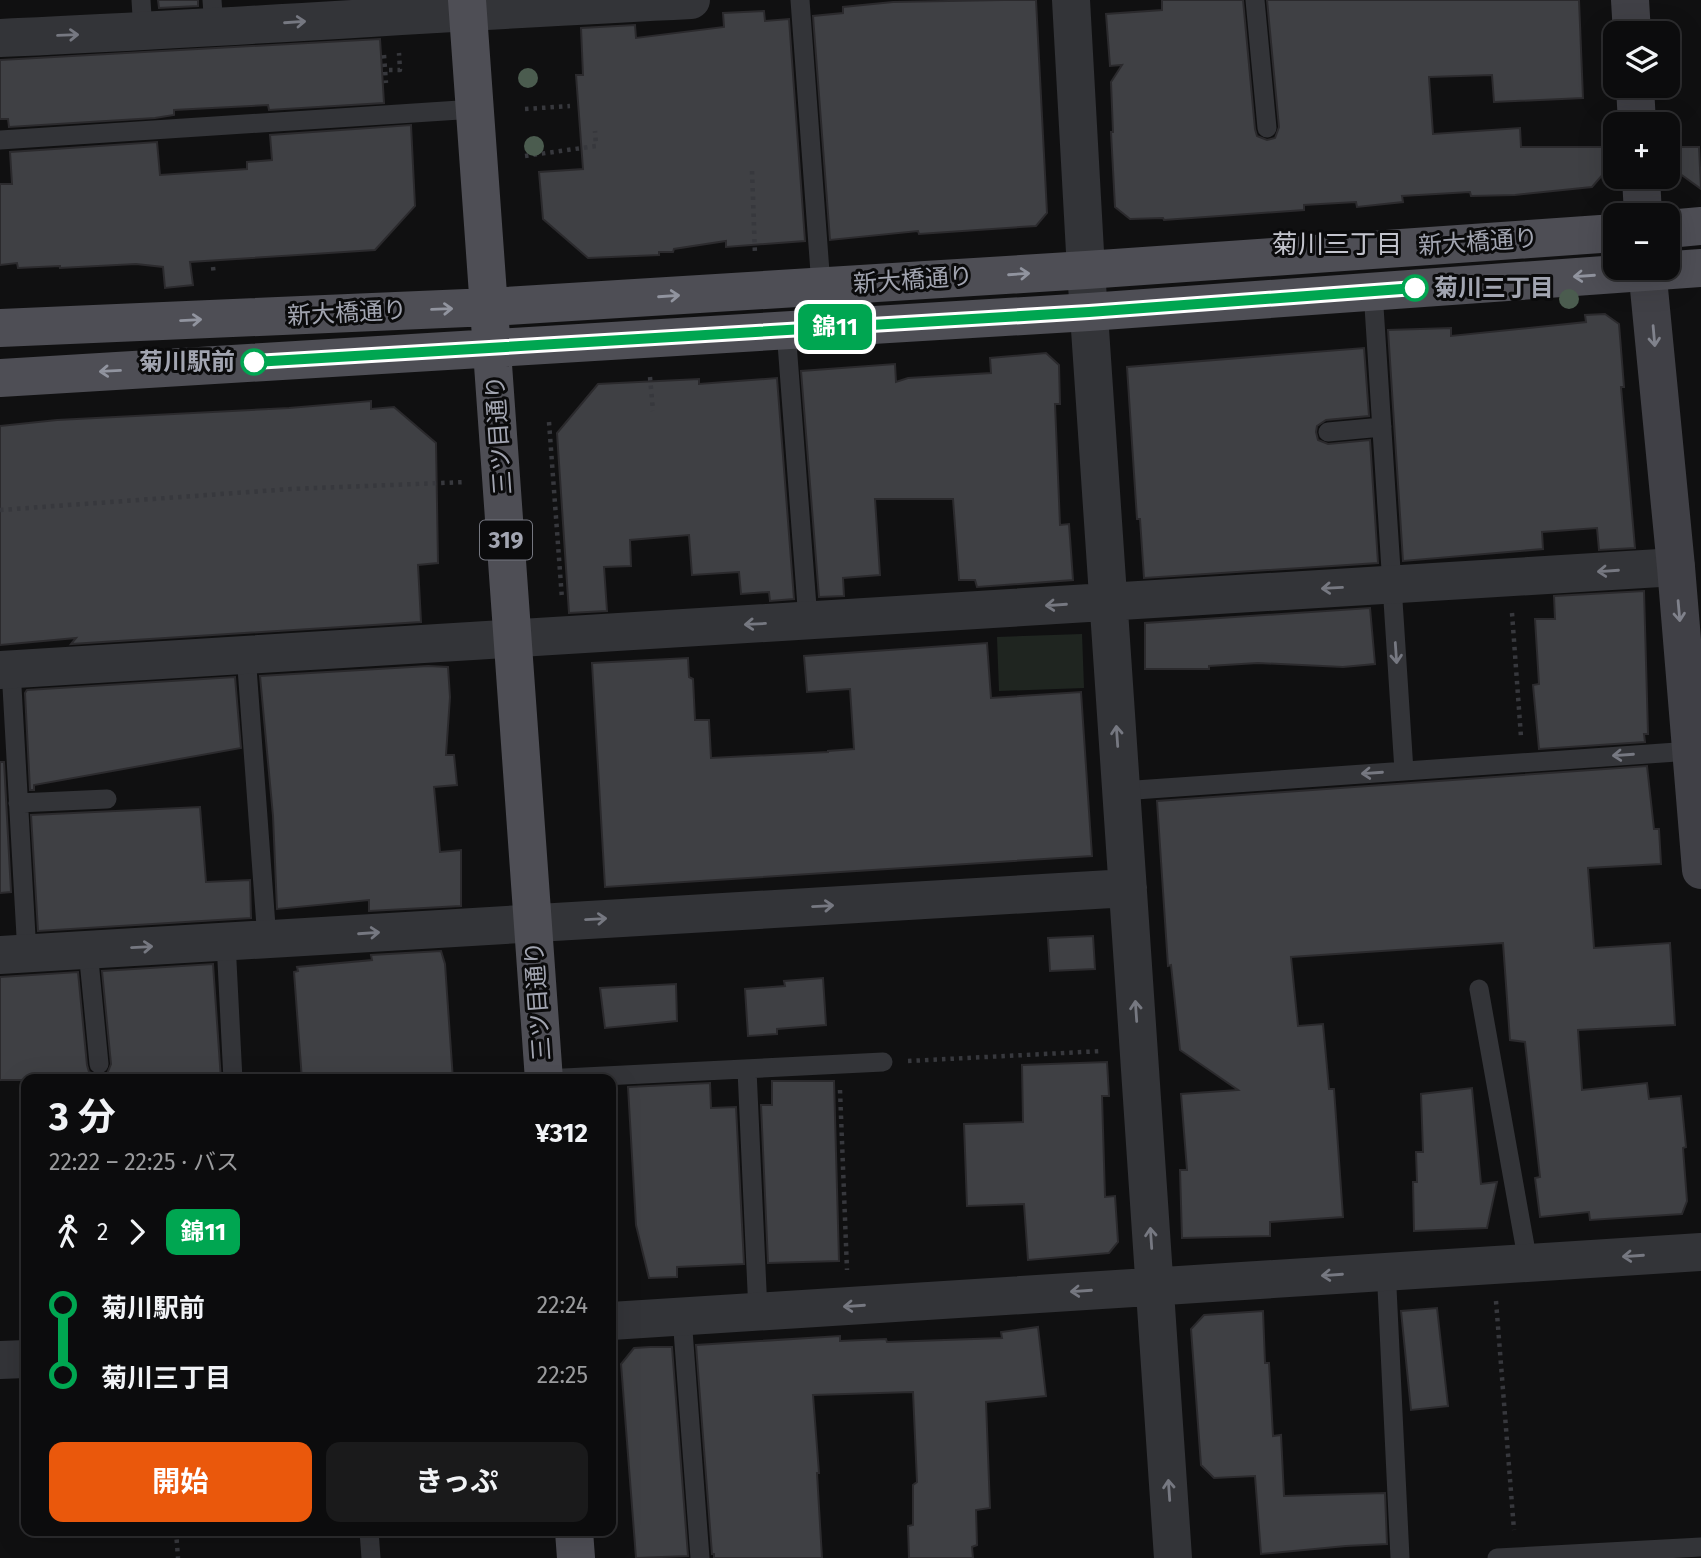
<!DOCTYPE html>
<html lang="ja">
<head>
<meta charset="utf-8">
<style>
  body { margin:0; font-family:"Fira Sans","Noto Sans JP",sans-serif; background:#1a1a1b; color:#f1f3f6; height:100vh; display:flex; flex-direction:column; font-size:26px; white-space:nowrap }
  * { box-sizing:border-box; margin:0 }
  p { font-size:23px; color:#9a9b9d }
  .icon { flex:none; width:38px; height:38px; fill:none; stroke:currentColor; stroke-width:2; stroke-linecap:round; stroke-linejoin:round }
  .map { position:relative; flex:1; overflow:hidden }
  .details { position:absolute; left:21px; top:1074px; width:595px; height:462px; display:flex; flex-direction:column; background:#0c0c0d; border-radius:14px; box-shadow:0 7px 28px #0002,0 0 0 2px #2c2c2e }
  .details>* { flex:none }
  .badge { padding:0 14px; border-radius:10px; font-size:24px; line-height:46px }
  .controls { position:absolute; left:1603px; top:21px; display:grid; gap:14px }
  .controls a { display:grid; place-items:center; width:77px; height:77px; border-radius:14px; background:#0c0c0d; box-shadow:0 7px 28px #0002,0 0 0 2px #2c2c2e; font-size:35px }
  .map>.badge { position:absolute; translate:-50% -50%; box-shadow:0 0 0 4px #fff }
  .legs { display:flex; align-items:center; gap:10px; height:77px; padding:0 28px; font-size:23px }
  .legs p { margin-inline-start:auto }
  .summary { display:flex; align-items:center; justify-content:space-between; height:119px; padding:0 28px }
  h1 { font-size:38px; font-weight:700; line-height:52px }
  .cta { display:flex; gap:14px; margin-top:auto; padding:14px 28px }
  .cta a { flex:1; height:80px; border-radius:14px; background:#ea580c; color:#fff; font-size:28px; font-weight:700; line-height:80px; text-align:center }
  .cta a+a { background:#1a1a1b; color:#f1f3f6 }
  ul { padding:0 28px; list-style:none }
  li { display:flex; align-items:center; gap:24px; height:70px; font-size:26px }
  li i { display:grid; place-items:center; width:10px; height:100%; margin:0 9px; background:currentColor }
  li i::after { content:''; width:18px; height:18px; margin:-9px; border:5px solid; border-radius:50%; background:#0c0c0d }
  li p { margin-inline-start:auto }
  li:first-child i { background:linear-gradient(#0000 50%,currentColor 0) }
  li:last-child i { background:linear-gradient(currentColor 50%,#0000 0) }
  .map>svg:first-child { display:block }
  .green { fill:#1f2520 }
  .building { fill:#3f4044; stroke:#2b2a2d; stroke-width:2 }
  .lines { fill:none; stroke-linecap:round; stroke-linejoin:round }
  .path { stroke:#37383d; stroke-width:4.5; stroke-dasharray:3.5 5; stroke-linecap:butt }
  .lane { stroke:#333438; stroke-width:19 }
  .street { stroke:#333438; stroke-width:38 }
  .secondary { stroke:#404046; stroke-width:38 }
  .primary { stroke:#4e4e55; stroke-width:38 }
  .tree { fill:#4b5c4f }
  .oneway { stroke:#767881 }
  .oneway2 { stroke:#91949f }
  .oneway3 { stroke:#80828c }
  .line-1-casing { stroke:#fff; stroke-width:16 }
  .line-1 { stroke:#00a651; stroke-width:10 }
  .stop-1-dot { fill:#fff; stroke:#00a651; stroke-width:3.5 }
  .labels { text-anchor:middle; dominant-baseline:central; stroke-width:6; stroke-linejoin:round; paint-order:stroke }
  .shield { fill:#0b0b0c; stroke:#757780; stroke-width:2 }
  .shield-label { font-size:23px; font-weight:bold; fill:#a2a5b1 }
  .street-label { font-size:24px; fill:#a2a5b1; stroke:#0b0b0c }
  .stop-label { font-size:24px; font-weight:bold; fill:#a2a5b1; stroke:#0b0b0c; text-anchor:start }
  .neighbourhood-label { font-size:26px; fill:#c3c4cd; stroke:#0b0b0c }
</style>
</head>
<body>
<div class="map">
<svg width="1701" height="1558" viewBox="0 0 1701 1558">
  <rect width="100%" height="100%" fill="#101011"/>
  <path class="green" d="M 1082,634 L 1084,688 L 999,691 L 997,637 Z"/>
  <path class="building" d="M 158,0 L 198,0 L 198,6 L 159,8 Z
    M 1003,0 L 1036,0 L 1047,213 L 1036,226 L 919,234 L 918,231 L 830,240 L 813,16 L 843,13 L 843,7 L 893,2 Z
    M 1162,0 L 1243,0 L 1255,129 L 1257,136 L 1267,140 L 1275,138 L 1279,127 L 1267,0 L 1579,0 L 1583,98 L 1494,102 L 1492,75 L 1429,77 L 1433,134 L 1520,128 L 1521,147 L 1604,147 L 1605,172 L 1592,187 L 1515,195 L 1471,196 L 1470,192 L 1402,196 L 1403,202 L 1357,207 L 1356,202 L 1304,205 L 1304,210 L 1164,220 L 1163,218 L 1130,219 L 1115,207 L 1111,132 L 1113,132 L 1111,82 L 1122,65 L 1110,66 L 1106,14 L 1162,10 Z
    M 764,11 L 765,21 L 789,19 L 805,241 L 726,247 L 726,241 L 674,249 L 673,252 L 659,252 L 659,255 L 588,258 L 543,219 L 539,172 L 583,169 L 576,75 L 583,75 L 581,28 L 635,25 L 636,38 L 724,27 L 723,13 Z
    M 380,39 L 384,103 L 269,110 L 268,105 L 174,110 L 174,115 L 155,118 L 9,127 L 8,119 L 0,119 L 0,60 Z
    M 411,125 L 415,206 L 375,250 L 190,262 L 193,285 L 165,288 L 163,267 L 136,264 L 60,268 L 60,266 L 18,268 L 17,263 L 0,265 L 0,184 L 12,184 L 10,152 L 157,142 L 160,175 L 247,169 L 247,162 L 272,160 L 270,135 Z
    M 1670,147 L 1699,147 L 1701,189 L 1672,168 Z
    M 1605,314 L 1619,324 L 1624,387 L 1621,387 L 1635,548 L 1599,550 L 1597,528 L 1542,532 L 1543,549 L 1403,561 L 1388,330 L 1451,328 L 1451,336 L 1586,322 L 1585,315 Z
    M 1364,348 L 1369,416 L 1326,420 L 1317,426 L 1316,432 L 1318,440 L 1328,444 L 1370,440 L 1378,563 L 1144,578 L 1140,519 L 1137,519 L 1127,367 Z
    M 1046,353 L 1059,365 L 1060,404 L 1055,404 L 1060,525 L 1069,524 L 1073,580 L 977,587 L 975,580 L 959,580 L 953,499 L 875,499 L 880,575 L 843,578 L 844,596 L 819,597 L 801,371 L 895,364 L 896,382 L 908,378 L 991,373 L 990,358 Z
    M 777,378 L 794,599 L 770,601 L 769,592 L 741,594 L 739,572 L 692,575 L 689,535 L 630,540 L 631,566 L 604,567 L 607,611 L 569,613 L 557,433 L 598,384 L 699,379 L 699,384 Z
    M 371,401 L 371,409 L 394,407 L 436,443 L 438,563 L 418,565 L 421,622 L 71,644 L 76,638 L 0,645 L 0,426 L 57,420 L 289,408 Z
    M 1644,591 L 1648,734 L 1644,734 L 1645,742 L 1539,749 L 1533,685 L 1539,684 L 1535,619 L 1555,619 L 1554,596 Z
    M 1370,608 L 1375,664 L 1343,667 L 1258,663 L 1209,666 L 1209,669 L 1145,669 L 1145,623 Z
    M 987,643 L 991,698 L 1081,692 L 1092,856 L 605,887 L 592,663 L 688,658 L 689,677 L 693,679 L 695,720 L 709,720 L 711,758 L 828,752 L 828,751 L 854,749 L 850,689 L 807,692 L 804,656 Z
    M 428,666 L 448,667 L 450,697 L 446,755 L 454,755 L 457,785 L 434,787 L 440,852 L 461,850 L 461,906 L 369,911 L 369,900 L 277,909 L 273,816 L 260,676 Z
    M 235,677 L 241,748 L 34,785 L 34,790 L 30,790 L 25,693 L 27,690 Z
    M 0,762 L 4,762 L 11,892 L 0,893 Z
    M 1647,766 L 1654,829 L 1659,829 L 1661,864 L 1588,868 L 1594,948 L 1670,943 L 1675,1025 L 1578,1030 L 1582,1090 L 1647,1083 L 1649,1099 L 1681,1096 L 1686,1147 L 1683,1148 L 1687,1201 L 1682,1214 L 1590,1220 L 1589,1212 L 1540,1217 L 1535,1178 L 1540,1177 L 1525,1042 L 1510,1040 L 1503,943 L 1291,957 L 1298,1026 L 1323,1024 L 1329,1089 L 1334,1089 L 1343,1217 L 1270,1222 L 1270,1236 L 1182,1238 L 1180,1170 L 1187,1170 L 1181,1094 L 1238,1090 L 1180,1050 L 1171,965 L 1168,966 L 1157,801 Z
    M 200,807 L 206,882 L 250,880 L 251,918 L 38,931 L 31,815 Z
    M 1093,936 L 1095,969 L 1050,971 L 1048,938 Z
    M 441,951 L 445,964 L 453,1080 L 302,1080 L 294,972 L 298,971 L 297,967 L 372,960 L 371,955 Z
    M 213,964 L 221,1080 L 0,1080 L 0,977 L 78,972 L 87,1065 L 89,1072 L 99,1076 L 107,1074 L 111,1064 L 102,971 Z
    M 823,978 L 826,1025 L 777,1029 L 777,1034 L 748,1036 L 745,989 L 785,986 L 784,981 Z
    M 676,984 L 677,1021 L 605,1028 L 600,988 Z
    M 1107,1062 L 1109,1096 L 1102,1096 L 1105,1197 L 1115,1196 L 1118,1242 L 1109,1253 L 1028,1260 L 1024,1204 L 967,1206 L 964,1124 L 1023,1122 L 1022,1065 Z
    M 772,1081 L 834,1081 L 839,1261 L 768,1263 L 761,1105 L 772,1105 Z
    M 710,1083 L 711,1108 L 736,1107 L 744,1264 L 677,1267 L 677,1277 L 649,1278 L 636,1225 L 628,1087 Z
    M 1472,1088 L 1481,1184 L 1497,1182 L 1487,1228 L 1414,1231 L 1413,1182 L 1417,1182 L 1416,1152 L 1423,1152 L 1421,1094 Z
    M 1437,1308 L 1448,1406 L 1411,1410 L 1401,1311 Z
    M 1263,1311 L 1265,1363 L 1269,1363 L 1273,1436 L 1281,1435 L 1284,1496 L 1385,1493 L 1387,1544 L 1346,1546 L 1261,1554 L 1255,1476 L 1214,1478 L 1201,1465 L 1191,1329 L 1204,1315 Z
    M 1038,1327 L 1046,1396 L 986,1402 L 990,1508 L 976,1510 L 977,1545 L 972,1547 L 973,1558 L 909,1558 L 908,1526 L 913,1525 L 913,1485 L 917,1482 L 913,1392 L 813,1395 L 819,1473 L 817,1473 L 822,1558 L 714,1558 L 714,1554 L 712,1554 L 696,1345 L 840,1336 L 840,1341 L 886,1339 L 887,1342 L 1002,1338 L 1001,1332 Z
    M 650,1347 L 672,1347 L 688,1556 L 636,1558 L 621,1364 L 634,1348 Z"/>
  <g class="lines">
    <path class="path" d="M 384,55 L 386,83
      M 389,70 L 400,70 L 399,53
      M 525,109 L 570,106
      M 525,156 L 596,146 L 595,131
      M 752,171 L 755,255
      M 213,267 L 214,275
      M 650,377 L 653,411
      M 549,422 L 562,599
      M 0,510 L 291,489 L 466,482
      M 1512,613 L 1521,737
      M 908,1061 L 1102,1051
      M 840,1090 L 847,1270
      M 1496,1301 L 1514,1530
      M 176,1531 L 178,1558"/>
    <path class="lane" d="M 141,0 L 143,32
      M 212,0 L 214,28
      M 800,0 L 821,286
      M 1255,0 L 1267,128
      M 0,140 L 475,109
      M 1373,291 L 1404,771
      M 786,330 L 808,620
      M 1328,432 L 1382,427
      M 246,654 L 267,940
      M 11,669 L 27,954
      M 1121,791 L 1691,751
      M 18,803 L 107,799
      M 226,942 L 233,1080
      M 88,950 L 99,1064
      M 1479,989 L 1528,1263
      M 747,1070 L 758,1312
      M 544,1079 L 883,1062
      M 1386,1267 L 1400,1558
      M 682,1317 L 700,1558
      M 369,1531 L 371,1558
      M 1497,1558 L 1701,1547"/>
    <path class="street" d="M 1071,0 L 1086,270 L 1173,1558
      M 0,38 C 231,28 461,11 691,0
      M 0,670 L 1676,567
      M 0,955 L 1128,888
      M 611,1321 L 1701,1252
      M 0,1360 L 26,1359"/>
    <path class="secondary" d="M 1630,0 L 1632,33
      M 1635,86 L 1637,124
      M 1641,177 L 1643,215
      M 1647,268 L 1676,567 L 1701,870"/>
    <path class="primary" d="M 467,0 L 544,1080
      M 1668,229 L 1701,226
      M 0,328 L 490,307 L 1086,270 L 1615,233
      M 0,378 L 1089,312 L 1701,268
      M 574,1531 L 576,1558"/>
  </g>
  <g class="tree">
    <circle cx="528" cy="78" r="10"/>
    <circle cx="534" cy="146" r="10"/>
    <circle cx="1569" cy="299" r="10"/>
  </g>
  <defs><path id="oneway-shaft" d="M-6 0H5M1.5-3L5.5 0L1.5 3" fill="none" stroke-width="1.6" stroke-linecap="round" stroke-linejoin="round" transform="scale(1.75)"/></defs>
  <g class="oneway">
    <use href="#oneway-shaft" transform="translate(295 22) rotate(-4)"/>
    <use href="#oneway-shaft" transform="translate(68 35) rotate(-2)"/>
    <use href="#oneway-shaft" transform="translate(1608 571) rotate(176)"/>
    <use href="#oneway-shaft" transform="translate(1332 588) rotate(177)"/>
    <use href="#oneway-shaft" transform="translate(1056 605) rotate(176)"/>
    <use href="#oneway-shaft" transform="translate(755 624) rotate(177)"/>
    <use href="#oneway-shaft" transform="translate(1396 653) rotate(86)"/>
    <use href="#oneway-shaft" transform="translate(1117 736) rotate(-94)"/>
    <use href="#oneway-shaft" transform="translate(1623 755) rotate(176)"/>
    <use href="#oneway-shaft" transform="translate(1372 773) rotate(176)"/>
    <use href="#oneway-shaft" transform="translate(823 906) rotate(-3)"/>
    <use href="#oneway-shaft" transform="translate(596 919) rotate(-3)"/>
    <use href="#oneway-shaft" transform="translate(369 933) rotate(-4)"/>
    <use href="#oneway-shaft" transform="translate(142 947) rotate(-3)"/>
    <use href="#oneway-shaft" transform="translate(1136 1011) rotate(-94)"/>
    <use href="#oneway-shaft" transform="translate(1151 1238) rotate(-94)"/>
    <use href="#oneway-shaft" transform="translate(1633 1256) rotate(176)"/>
    <use href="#oneway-shaft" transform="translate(1332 1275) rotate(176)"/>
    <use href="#oneway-shaft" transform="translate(1081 1291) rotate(176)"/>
    <use href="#oneway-shaft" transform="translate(854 1306) rotate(176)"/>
    <use href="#oneway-shaft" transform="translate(1169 1490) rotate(-94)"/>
  </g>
  <g class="oneway2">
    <use href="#oneway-shaft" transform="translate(1019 274) rotate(-4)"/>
    <use href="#oneway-shaft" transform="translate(1584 276) rotate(176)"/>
    <use href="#oneway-shaft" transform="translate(669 296) rotate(-4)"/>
    <use href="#oneway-shaft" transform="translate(442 309) rotate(-2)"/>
    <use href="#oneway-shaft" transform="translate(191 320) rotate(-3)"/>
    <use href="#oneway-shaft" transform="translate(110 371) rotate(177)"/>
  </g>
  <g class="oneway3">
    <use href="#oneway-shaft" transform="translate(1654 336) rotate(85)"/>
    <use href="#oneway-shaft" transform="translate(1679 611) rotate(85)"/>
  </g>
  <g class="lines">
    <defs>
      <path id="line-1" d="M 254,362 L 1089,312 L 1415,288"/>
    </defs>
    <use href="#line-1" class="line-1-casing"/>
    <use href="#line-1" class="line-1"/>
  </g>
  <g class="stop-1-dot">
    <circle cx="1415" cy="288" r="12"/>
    <circle cx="254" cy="362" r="12"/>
  </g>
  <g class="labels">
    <rect class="shield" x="480" y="520.5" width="52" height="39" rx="5"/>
    <g class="shield-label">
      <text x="506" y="540">319</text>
    </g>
    <g class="street-label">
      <text transform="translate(1478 242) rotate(-4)">新大橋通り</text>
      <text transform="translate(913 280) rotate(-4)">新大橋通り</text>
      <text transform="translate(347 313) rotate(-3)">新大橋通り</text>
      <text transform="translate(499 435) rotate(-94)">三ツ目通り</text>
      <text transform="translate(538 1001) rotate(-94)">三ツ目通り</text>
    </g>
    <g class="stop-label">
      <text x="1434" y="288">菊川三丁目</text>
      <text x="235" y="362" text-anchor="end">菊川駅前</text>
    </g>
    <g class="neighbourhood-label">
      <text x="1337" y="244">菊川三丁目</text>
    </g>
  </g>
</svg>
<div class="controls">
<a><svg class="icon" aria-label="layers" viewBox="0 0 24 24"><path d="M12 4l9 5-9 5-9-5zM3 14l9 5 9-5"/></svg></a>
<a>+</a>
<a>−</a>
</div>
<b class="badge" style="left:835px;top:327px;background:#00a651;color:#fff">錦11</b>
<section class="details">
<div class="summary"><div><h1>3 分</h1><p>22:22 – 22:25 · バス</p></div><b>¥312</b></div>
<div class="legs"><svg class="icon" aria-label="walk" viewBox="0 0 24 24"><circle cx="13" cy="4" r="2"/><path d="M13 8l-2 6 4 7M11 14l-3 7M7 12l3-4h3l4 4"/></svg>2<svg class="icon" aria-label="forward" viewBox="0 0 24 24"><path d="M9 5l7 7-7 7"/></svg><b class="badge" style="background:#00a651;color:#fff">錦11</b></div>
<ul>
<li><i style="color:#00a651"></i><b>菊川駅前</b><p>22:24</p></li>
<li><i style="color:#00a651"></i><b>菊川三丁目</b><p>22:25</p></li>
</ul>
<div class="cta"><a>開始</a><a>きっぷ</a></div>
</section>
</div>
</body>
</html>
